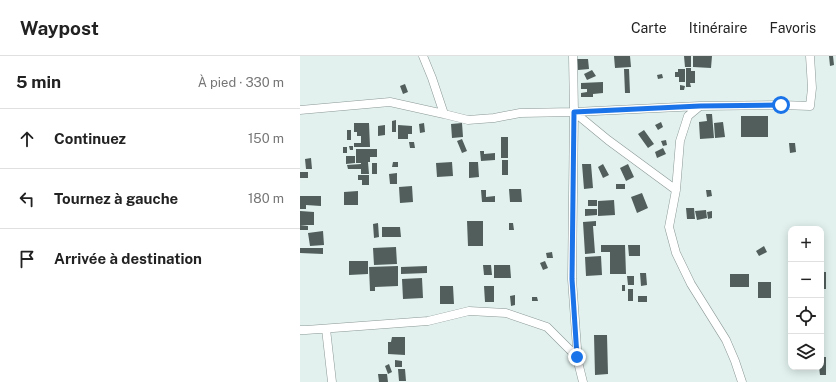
<!DOCTYPE html>
<html lang="fr">
<meta charset="utf-8">
<style>
:root{--surface:#fff;--page:#f6f6f6;--text:#222;--muted:#767676;--line:#e0e0e0}
body{margin:0;font-family:"Public Sans",sans-serif;background:var(--page);color:var(--text)}
.controls{position:absolute;right:12px;bottom:12px;display:grid;overflow:hidden;border-radius:8px;box-shadow:0 2px 10px #0003}
.controls button{width:36px;height:36px;display:grid;place-items:center;padding:0;border:0;border-bottom:1px solid var(--line);background:var(--surface);color:var(--text);font:20px sans-serif}
.stop{position:absolute;width:12px;height:12px;margin:-9px;border:3px solid #1a73e8;border-radius:50%;background:#fff}
.stop.end{background:#1a73e8;border-color:#fff;box-shadow:0 1px 4px #0008}
.list{margin:0;padding:0;list-style:none}
h2{display:flex;justify-content:space-between;align-items:center;height:52px;margin:0;padding:0 16px;font-size:17px}
h2 small{font-size:13px;font-weight:400;color:var(--muted)}
.list li{display:grid;grid-template-columns:26px 1fr auto;gap:12px;align-items:center;box-sizing:border-box;height:60px;padding:0 16px;border-top:1px solid var(--line)}
.list b{display:block;font-size:15px;white-space:nowrap}
.list em{font-size:13px;font-style:normal;color:var(--muted)}
.icon{flex:none;width:22px;height:22px;fill:none;stroke:currentColor;stroke-width:2;stroke-linecap:round;stroke-linejoin:round}
.map{position:relative;flex:none;width:536px;height:326px;overflow:hidden}
header{display:flex;align-items:center;gap:24px;box-sizing:border-box;height:56px;padding:0 20px;background:var(--surface);border-bottom:1px solid var(--line)}
header strong{font-size:19px}
nav{display:flex;gap:22px;margin-inline-start:auto;font-size:14px}
main{display:flex}
aside{flex:1;background:var(--surface)}
.map>svg:first-child{display:block}
</style>
<header>
<strong>Waypost</strong>
<nav><a>Carte</a><a>Itinéraire</a><a>Favoris</a></nav>
</header>
<main>
<aside>
<h2>5 min<small>À pied · 330 m</small></h2>
<ul class="list">
<li><svg class="icon" aria-label="ahead" viewBox="0 0 24 24"><path d="M12 20V5M6 11l6-6 6 6"/></svg><div><b>Continuez</b></div><em>150 m</em></li>
<li><svg class="icon" aria-label="left" viewBox="0 0 24 24"><path d="M17 20v-9H6M10 6l-5 5 5 5"/></svg><div><b>Tournez à gauche</b></div><em>180 m</em></li>
<li><svg class="icon" aria-label="arrive" viewBox="0 0 24 24"><path d="M6 21V4h12l-3 4 3 4H6"/></svg><div><b>Arrivée à destination</b></div></li>
</ul>
</aside>
<div class="map">
<svg width="536" height="326" viewBox="0 0 536 326">
<rect width="100%" height="100%" fill="#e2f1ee"/>
<!-- building -->
<path fill="#515e5b" d="M314,0H330L331,11L315,12Z
M384,0H391V11H385Z
M393,0H412L411,12L393,11Z
M529,0H533L534,9L530,10Z
M277,3H288L289,13L278,14Z
M386,12H391V15H395V27H390L391,31H386Z
M324,13H329L330,37H325Z
M378,13H385V26H379V21H375V16H378Z
M292,14L296,20L287,24L284,18Z
M362,18L363,22L358,23L357,19Z
M303,26V37L293,38V41H281V37L287,36V33H281V27Z
M105,28L108,36L103,38L100,30Z
M380,29L385,30L384,34H380Z
M406,58H412L414,82L400,83L399,66L407,65Z
M441,60H468V81H441Z
M96,64V76H92V65Z
M361,66L363,71L358,74L355,69Z
M423,66L425,81L415,82L414,67Z
M54,67H69L70,91H54V87H61V80H57V76H54Z
M124,67L125,76L120,77L119,68Z
M162,67L163,81L152,82L151,68Z
M85,69V79L78,80V70Z
M98,69L112,70V78H108V83H98Z
M47,74H51V84H47Z
M344,74L354,88L348,92L338,78Z
M201,81H208V102H201Z
M162,83L167,95L162,97L157,85Z
M366,84L367,89L363,90L361,85Z
M109,86H114L115,92H110Z
M489,87H495L496,96L490,97Z
M49,90H53V94H50Z
M43,91H47V97H43Z
M363,92L366,98L357,102L355,96Z
M56,93H77V101H70V106H68L69,118H61V113H48L47,109L61,108V107H56Z
M180,95H184V98L195,97V104L181,105Z
M46,100H55V107L46,108Z
M11,102L12,113H6L5,103Z
M202,104H208V119H202Z
M93,106H98V111H92Z
M152,106L153,120L137,121L136,107Z
M169,106H178L179,121L169,122Z
M72,107H77V118H72Z
M282,108H291L293,132L284,133Z
M303,108L309,119L303,122L298,111Z
M328,108L334,121L326,125L320,112Z
M0,116H8V122H0Z
M97,117V128H90L89,118Z
M58,119H69V129H62V124H58Z
M316,128H325V133H316Z
M112,130L113,146L100,147L99,131Z
M209,133H221L222,146H210Z
M181,134H186V141L195,140V146H182Z
M406,134H411L412,140L407,141Z
M58,135V149H44V136Z
M342,137L348,152L337,157L331,141Z
M0,140H21V150L6,149V153H0Z
M288,144H297V150H288Z
M314,144L315,159L298,160V145Z
M386,152H394L395,163H387Z
M285,153H297V159L285,160Z
M406,154L407,162L397,164L395,155Z
M0,155L14,156V169H0Z
M412,155V162L408,163L407,156Z
M167,165H183V190H168Z
M296,165V170H293L295,197L285,198L283,166Z
M78,167L79,181L74,182L73,168Z
M209,167H213L214,174H209Z
M0,169L8,170V174H0Z
M82,171H100L101,181H82Z
M23,175L24,189L10,190L8,177Z
M301,189H325L326,218H310V196H301Z
M328,189H340V200H329Z
M464,190L467,196L459,200L456,195Z
M96,191L97,208L74,209L73,192Z
M0,192H23V198L0,197Z
M252,196L253,202H247L246,197Z
M301,200L302,219L286,220L285,201Z
M49,205H68V218L49,219Z
M245,205L248,212L243,214L240,207Z
M183,209H191L192,219H184Z
M194,209H210L211,222H194Z
M98,210V230L75,231V235H70L69,211Z
M127,210V217L101,218V211Z
M521,216H526V233H521Z
M340,217H346L347,229L341,230Z
M430,218H449V231H430Z
M327,220H334V229H328Z
M122,222L123,242L103,243L102,223Z
M458,226H471V242H458Z
M322,229H325V235H322Z
M140,230H153L154,248H140Z
M184,230H194V246H185Z
M328,233H333V245H328Z
M215,239V249L211,250L210,240Z
M338,240H347V246H338Z
M232,241H237L238,245H232Z
M294,279H307L308,318L295,319Z
M92,281H105V299L88,298V286H91Z
M521,301H526V319H520L519,311H521Z
M95,304L102,305V311H95Z
M89,308L92,316L88,318L85,310Z
M98,313H105L106,325H99Z
M78,318H87L88,326H79Z"/>
<g fill="none" stroke-linecap="round" stroke-linejoin="round">
<defs>
<path id="street" d="M123,0L132,22L144,58L168,64L194,62L220,57L274,56L400,50
M273,0L274,56L272,223L278,306L283,326
M0,54L90,46L144,58
M274,56L308,84L376,134
M26,273L32,326
M0,274H6L128,265L169,255L206,257L247,271L277,301
M442,326L435,305L426,284L391,228L376,197L369,171L376,134L380,85L388,60L400,50L481,49L510,50L512,32L510,0"/>
</defs>
<!-- street casing -->
<use href="#street" stroke="#8a9895" stroke-width="9"/>
<!-- street -->
<use href="#street" stroke="#fff" stroke-width="8"/>
</g>
<g fill="none" stroke-linecap="round" stroke-linejoin="round">
<!-- route -->
<path stroke="#1a73e8" stroke-width="5" d="M277,301L272,223L274,56L400,50L481,49"/>
</g>
</svg>
<div class="controls">
<button>+</button>
<button>−</button>
<button><svg class="icon" aria-label="locate" viewBox="0 0 24 24"><circle cx="12" cy="12" r="6"/><path d="M12 2v4M12 18v4M2 12h4M18 12h4"/></svg></button>
<button><svg class="icon" aria-label="layers" viewBox="0 0 24 24"><path d="M12 4l9 5-9 5-9-5zM3 14l9 5 9-5"/></svg></button>
</div>
<div class="stop" style="left:481px;top:49px"></div>
<div class="stop end" style="left:277px;top:301px"></div>
</div>
</main>
